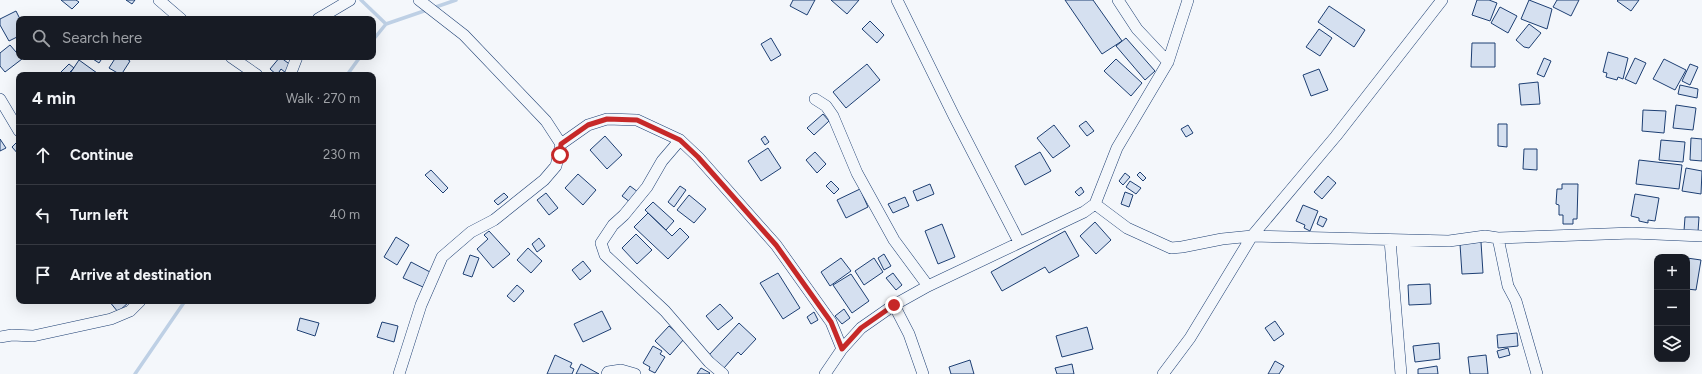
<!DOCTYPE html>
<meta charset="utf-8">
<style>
:root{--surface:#171b24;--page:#20242c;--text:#f1f3f6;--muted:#9ea1a6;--line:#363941}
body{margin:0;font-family:Figtree,sans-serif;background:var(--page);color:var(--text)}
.controls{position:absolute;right:12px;bottom:12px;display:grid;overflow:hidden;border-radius:8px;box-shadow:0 4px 16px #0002}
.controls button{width:36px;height:36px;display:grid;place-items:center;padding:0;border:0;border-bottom:1px solid var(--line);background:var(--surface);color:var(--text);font:20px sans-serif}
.stop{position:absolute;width:12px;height:12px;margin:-9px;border:3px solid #c62828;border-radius:50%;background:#fff}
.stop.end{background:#c62828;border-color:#fff;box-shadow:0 1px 4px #0008}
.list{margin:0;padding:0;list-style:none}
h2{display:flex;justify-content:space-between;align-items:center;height:52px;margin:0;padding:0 16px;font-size:17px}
h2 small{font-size:13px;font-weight:400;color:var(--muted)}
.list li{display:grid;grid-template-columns:26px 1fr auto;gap:12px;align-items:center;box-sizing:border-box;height:60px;padding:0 16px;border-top:1px solid var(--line)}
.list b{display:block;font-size:15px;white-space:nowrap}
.list em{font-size:13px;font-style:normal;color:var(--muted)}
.icon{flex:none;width:22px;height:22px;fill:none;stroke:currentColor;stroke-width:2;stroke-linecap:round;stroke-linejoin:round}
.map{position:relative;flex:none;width:1702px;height:374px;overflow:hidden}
.search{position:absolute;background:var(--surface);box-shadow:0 4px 16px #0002;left:16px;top:16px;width:360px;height:44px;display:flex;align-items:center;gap:10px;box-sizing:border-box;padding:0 14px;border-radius:8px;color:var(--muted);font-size:15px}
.panel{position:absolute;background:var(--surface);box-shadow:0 4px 16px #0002;left:16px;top:72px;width:360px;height:232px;border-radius:8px}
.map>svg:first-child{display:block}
</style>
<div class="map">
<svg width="1702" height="374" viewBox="0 0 1702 374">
<rect width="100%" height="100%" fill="#f4f7fb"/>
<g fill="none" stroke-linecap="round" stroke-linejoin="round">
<!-- stream -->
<path stroke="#bed0e5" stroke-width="3.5" d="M361,0L386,24
M373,40L386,24L456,0
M347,75L360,57
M135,374L185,301"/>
</g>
<!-- building -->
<path fill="#d5e0f0" stroke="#1d3f73" d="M61,0H76L79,2L72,9Z
M126,0H135L132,4Z
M793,0H815L807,15L790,6Z
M831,0H859L847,14Z
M1065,0H1093L1122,41L1102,54Z
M1477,0H1489L1497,3L1490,21L1472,15Z
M1529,0L1552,9L1547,29L1521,19Z
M1557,0H1579L1571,16L1553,7Z
M1618,0H1639L1631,11L1617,1Z
M1329,6L1365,30L1354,47L1318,22Z
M1500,7L1517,16L1508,33L1491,23Z
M16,11L20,19L19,36L9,41L0,25V19Z
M870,21L884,35L877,43L862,29Z
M1529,24L1541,33L1529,48L1524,47L1516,40Z
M1319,29L1332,38L1320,56L1306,47Z
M771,38L781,55L771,61L761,44Z
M1126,38L1155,71L1145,80L1116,46Z
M1472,43H1495V67H1471Z
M10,45L22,59L5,72L0,66V53Z
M1608,52L1628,58L1623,79L1618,77L1617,80L1606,77L1607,73L1603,72Z
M90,57H103L99,63Z
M116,57H124L130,61L121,75L109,68Z
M280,57L292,66L286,73L281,69L277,75L270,69Z
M1544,58L1551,61L1544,77L1537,74Z
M1635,58L1646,63L1636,84L1625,79Z
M1116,59L1142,83L1131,96L1104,71Z
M1664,59L1686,70L1675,90L1653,79Z
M79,60L97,73L95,75H69Z
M69,64L74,68L67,75H65L61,72Z
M867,64L880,80L846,108L833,92Z
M1690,64L1698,67L1690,85L1682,81Z
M1319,69L1328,90L1311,96L1303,75Z
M1538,82L1540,104L1521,105L1519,84Z
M1680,85L1698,89L1697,98L1678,94Z
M1676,105L1696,108L1693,130L1673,128Z
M1643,110L1666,111L1664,133L1642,131Z
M823,114L829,121L814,135L807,128Z
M1086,121L1094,131L1087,136L1079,126Z
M1498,124H1507V147L1498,146Z
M1054,125L1070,146L1053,158L1037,138Z
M1188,125L1193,133L1186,137L1181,129Z
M605,136L622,155L607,169L590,150Z
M765,136L769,142L765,145L761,139Z
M1691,138L1702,139V161L1690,160Z
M0,139L6,148L0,151Z
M19,140V155L12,147Z
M1661,140L1685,142L1683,162L1659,160Z
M768,148L781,168L761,181L748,161Z
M1524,149H1537V170L1523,169Z
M815,152L826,164L817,173L806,160Z
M1040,152L1051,171L1025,185L1015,166Z
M1639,160L1682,165L1679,189L1636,184Z
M1686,168L1702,171L1701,194L1682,191Z
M431,170L448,188L443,193L425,175Z
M1140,172L1146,178L1143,181L1137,175Z
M1125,173L1130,177L1123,185L1119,181Z
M578,174L596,190L583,205L565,188Z
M1328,176L1336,183L1322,199L1314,192Z
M831,181L839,189L834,194L826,186Z
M1130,181L1141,188L1136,194L1126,187Z
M930,184L934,194L917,201L913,191Z
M1562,184H1578L1577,219H1573V224H1563V215H1559V205L1556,204L1557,189H1562Z
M630,186L638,192L630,202L622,196Z
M680,186L686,190L674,207L668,202Z
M1081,187L1084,192L1079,196L1075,192Z
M860,189L868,207L846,218L837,200Z
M1125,192L1133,195L1129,207L1121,204Z
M504,193L508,197L498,205L494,201Z
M546,193L558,208L549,215L537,200Z
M1635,194L1659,198L1655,221L1648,220V223L1639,221V218L1631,216Z
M689,195L706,209L694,223L677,210Z
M905,197L909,206L893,213L888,204Z
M653,202L674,221L666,230L645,210Z
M1303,205L1318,211L1310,231L1304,228L1305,225L1296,221Z
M648,213L672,236L680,228L689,237L668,259L634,227Z
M1320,216L1327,219L1323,227L1317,224Z
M1685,217H1699L1698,232L1684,231Z
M1095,222L1111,240L1096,254L1080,236Z
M942,224L955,257L938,264L925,231Z
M489,231L510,254L493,268L477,249L488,239L484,235Z
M1065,231L1079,256L1049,273L1045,267L1002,291L991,272Z
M636,234L652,250L637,264L622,248Z
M396,237L409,245L397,265L384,257Z
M539,238L545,246L537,252L532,244Z
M1481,242L1483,273L1462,274L1460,244Z
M528,248L542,261L531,273L517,260Z
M884,254L891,266L884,270L878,258Z
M470,255L479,258L472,277L463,274Z
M841,258L851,271L830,286L821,272Z
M874,258L883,272L864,285L855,271Z
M1687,258L1701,260L1696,290L1687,289Z
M583,261L591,271L580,280L572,270Z
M411,262L430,272L423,287L403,278Z
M778,273L800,308L783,319L760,283Z
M893,273L902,285L896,290L886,278Z
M851,274L869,301L852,313L833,285Z
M1430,284L1431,304L1409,305L1408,285Z
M517,285L524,291L514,302L507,296Z
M109,301H130L118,312Z
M720,304L733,318L718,330L706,316Z
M844,309L850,318L842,324L835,316Z
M602,311L611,329L583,342L574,324Z
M814,312L818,320L811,324L807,317Z
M300,318L319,323L315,336L297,330Z
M1275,321L1284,334L1274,341L1265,328Z
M382,322L398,326L394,342L377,337Z
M739,323L756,339L741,355L738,352L724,368L709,355Z
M669,326L684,339L670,355L655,341Z
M1087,327L1093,349L1062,357L1056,336Z
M1517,333L1518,346L1498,348L1497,335Z
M1439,343L1440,359L1415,362L1413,346Z
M653,346L662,351L660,354L665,357L655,373L649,370L650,367L643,363Z
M1508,348L1510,355L1499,358L1497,351Z
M555,355L572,363L570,367L574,369L572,374H547Z
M1486,355L1488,374H1470L1468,357Z
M970,360L974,374H951L949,367Z
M1275,361L1284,366L1279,374H1268Z
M581,364L599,374H576Z
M1072,364L1074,374H1057L1055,368Z
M1437,366L1438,374H1418V369Z
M701,368L710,373L709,374H697Z"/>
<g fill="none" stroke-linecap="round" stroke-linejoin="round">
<defs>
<path id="minor" d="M159,0L181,19
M419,0L464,35L546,121L561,144L588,125L607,119L637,120L680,140L698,157L776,245L831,322L842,349
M897,0L954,116L1019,242
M1118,0L1137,29L1168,62
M318,19L350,0
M231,57L257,75
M290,75L297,57
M0,99L19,131
M815,99L826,106L833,116L857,173L894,240L928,286
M680,140L662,161L647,187L624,215L613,225L601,243L605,255L665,311L709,362L723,374
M1095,204L1127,228L1171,248L1182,247L1222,239L1252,236L1449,241L1485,236L1498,238L1508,286L1516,301L1537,374
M1498,238L1632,233L1702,236
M1390,240L1401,374
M894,305L909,334L923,374
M0,337L12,335L33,336L111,319L130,311L140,301
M399,374L421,305L442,257L471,232L494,220L544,180L556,166L561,144
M607,374L608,372L621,370L635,374
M825,374L842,349L861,328L894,305L928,286L1084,212L1095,204L1117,148L1168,62L1188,0
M1163,374L1190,338L1252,236L1336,136L1442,0"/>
</defs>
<!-- minor casing -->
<use href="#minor" stroke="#1d3f73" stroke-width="12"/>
<!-- minor -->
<use href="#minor" stroke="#f4f7fb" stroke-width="11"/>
</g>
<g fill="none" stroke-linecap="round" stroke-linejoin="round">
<!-- route -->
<path stroke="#c62828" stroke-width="5" d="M560,155L561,144L588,125L607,119L637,120L680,140L698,157L776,245L831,322L842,349L861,328L894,305"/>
</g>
</svg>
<div class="controls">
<button>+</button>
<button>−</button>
<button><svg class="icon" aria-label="layers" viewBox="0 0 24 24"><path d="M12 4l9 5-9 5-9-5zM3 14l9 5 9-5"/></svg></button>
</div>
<div class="stop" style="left:560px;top:155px"></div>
<div class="stop end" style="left:894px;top:305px"></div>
<div class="search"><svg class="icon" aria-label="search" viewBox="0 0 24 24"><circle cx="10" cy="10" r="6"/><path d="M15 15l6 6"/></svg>Search here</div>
<section class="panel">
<h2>4 min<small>Walk · 270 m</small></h2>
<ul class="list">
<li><svg class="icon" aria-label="ahead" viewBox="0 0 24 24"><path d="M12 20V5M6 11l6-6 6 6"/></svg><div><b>Continue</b></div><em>230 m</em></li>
<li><svg class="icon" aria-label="left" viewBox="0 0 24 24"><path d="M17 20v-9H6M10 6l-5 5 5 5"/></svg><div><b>Turn left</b></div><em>40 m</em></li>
<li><svg class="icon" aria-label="arrive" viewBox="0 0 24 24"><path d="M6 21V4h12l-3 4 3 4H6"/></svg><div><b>Arrive at destination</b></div></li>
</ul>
</section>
</div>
